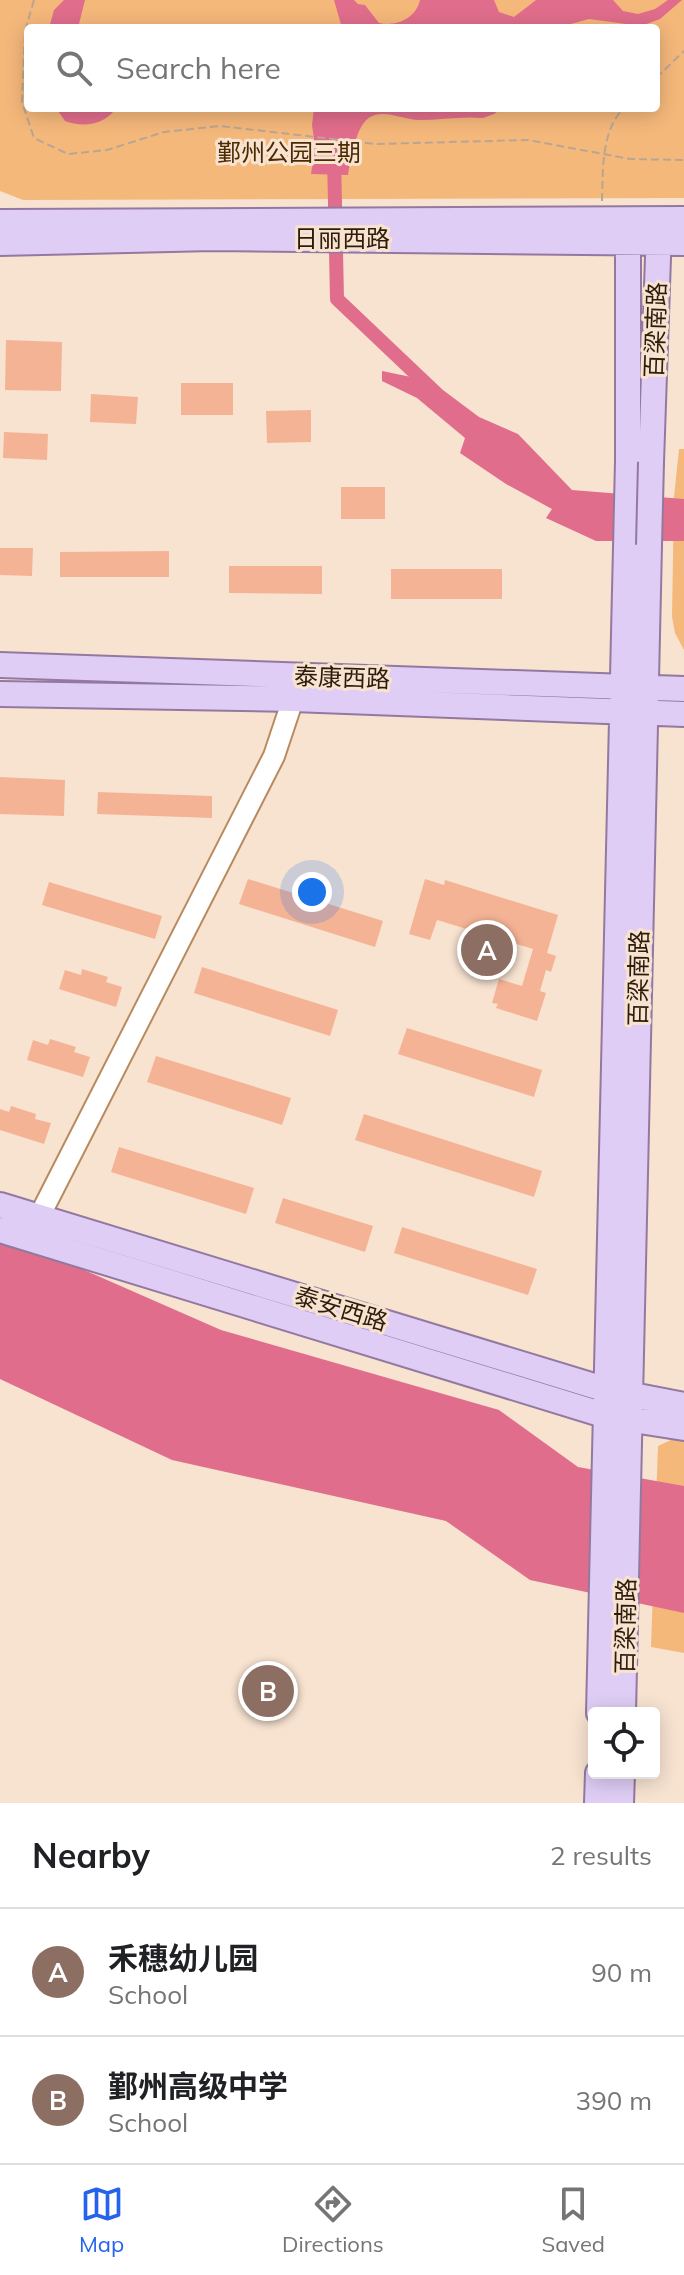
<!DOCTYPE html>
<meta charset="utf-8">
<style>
:root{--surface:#fff;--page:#f2f2f2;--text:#202124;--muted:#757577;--line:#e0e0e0;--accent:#2563eb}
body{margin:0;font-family:Mulish,"Noto Sans SC",sans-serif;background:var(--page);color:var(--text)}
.controls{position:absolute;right:24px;bottom:24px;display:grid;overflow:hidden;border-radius:8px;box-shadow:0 4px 20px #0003}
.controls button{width:72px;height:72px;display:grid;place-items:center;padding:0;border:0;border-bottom:2px solid var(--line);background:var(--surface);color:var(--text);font:40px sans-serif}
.you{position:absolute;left:312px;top:892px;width:28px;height:28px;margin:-20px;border:6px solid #fff;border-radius:50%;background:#1a73e8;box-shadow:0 0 0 12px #1a73e833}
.badge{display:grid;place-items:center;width:52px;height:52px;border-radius:50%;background:var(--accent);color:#fff;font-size:26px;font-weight:700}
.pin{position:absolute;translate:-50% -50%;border:4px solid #fff;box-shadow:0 2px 8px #0006}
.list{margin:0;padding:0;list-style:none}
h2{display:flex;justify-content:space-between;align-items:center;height:104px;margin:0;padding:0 32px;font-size:34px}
h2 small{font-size:26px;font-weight:400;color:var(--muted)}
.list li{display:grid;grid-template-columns:52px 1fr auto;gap:24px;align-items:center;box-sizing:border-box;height:128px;padding:0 32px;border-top:2px solid var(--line)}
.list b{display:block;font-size:30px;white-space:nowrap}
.list p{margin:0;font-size:26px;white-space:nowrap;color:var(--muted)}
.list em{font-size:26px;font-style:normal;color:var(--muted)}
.icon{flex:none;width:44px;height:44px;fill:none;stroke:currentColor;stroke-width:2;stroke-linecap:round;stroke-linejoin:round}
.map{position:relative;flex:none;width:684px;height:1803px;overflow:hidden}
.search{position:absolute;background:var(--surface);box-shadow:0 4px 20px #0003;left:24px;right:24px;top:24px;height:88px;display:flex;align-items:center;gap:20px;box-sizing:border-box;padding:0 28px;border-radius:8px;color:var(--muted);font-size:30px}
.sheet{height:360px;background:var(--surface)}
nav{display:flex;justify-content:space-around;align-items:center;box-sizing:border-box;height:112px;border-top:2px solid var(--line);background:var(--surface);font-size:22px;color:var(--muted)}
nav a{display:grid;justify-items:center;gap:4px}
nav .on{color:var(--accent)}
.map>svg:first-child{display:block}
</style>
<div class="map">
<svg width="684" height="1803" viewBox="0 0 684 1803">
<rect width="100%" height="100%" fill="#f8e3d1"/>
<!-- green -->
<path fill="#f5b87b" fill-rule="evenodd" d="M0,0H684V198L23,200L0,191ZM28,28H656V108H28Z
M679,449H684V650L675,633L672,617L674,497Z
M684,1438V1653L651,1647L658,1446L673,1439Z"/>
<!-- water -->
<path fill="#e16d8c" d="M64,0H85L78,28H49L54,10Z
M334,0H354L358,4L365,5L379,23C397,27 416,18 420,0H494L499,12L514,17L536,0H613L623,11L638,14L655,9L668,0H682L660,19L641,26L589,19L556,28H488L474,25L457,28H342Z
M56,108H116C105,125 83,128 65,121Z
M314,108H502L494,114L483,118C461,116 441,120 419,120C405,120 389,111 375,115C356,119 351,159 348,175L311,174L315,146L312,125Z
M382,371L416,378L439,387L479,417L518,434L572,490L684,499V541H596L546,518L552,509L506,484L460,453L465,438L417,398L382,381Z
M0,1242L50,1255L221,1330L499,1410L578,1467L684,1486V1613L530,1580L446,1521L172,1460L0,1379Z"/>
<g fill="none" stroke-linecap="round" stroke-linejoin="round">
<!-- canal -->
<path stroke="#e16d8c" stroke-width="14" d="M334,156L337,299L436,393"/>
</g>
<!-- building -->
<path fill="#f5b395" d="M6,340L62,342L61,391L5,390Z
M181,383H233V415H181Z
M91,394L138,397L136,424L90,422Z
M311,410V442L267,443L266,411Z
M4,432L48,434L47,460L3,458Z
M341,487H385V519H341Z
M0,548H33L32,576L0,575Z
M169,551V577H60V552Z
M229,566H322V594L229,593Z
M391,569H502V599H391Z
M0,777L65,780L64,816L0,814Z
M98,792L212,796V818L97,814Z
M248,879L383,921L375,947L239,904Z
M425,879L444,885L445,880L558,915L547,953L556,956L551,972L546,970L540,991L546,993L537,1021L496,1008L498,1004L492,1003L499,979L522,986L533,949L437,920L430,940L409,934Z
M49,882L162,916L155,939L42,905Z
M202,967L338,1010L330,1036L194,993Z
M82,969L108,977L106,982L122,987L116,1007L59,989L65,970L81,975Z
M407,1028L542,1070L534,1097L398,1054Z
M50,1039L76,1047L74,1052L90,1057L83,1077L27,1060L33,1040L48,1045Z
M156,1056L291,1098L282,1125L147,1082Z
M11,1106L36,1114L35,1119L51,1123L44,1144L0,1130V1109L9,1112Z
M364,1114L542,1171L534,1197L355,1140Z
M119,1147L254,1188L246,1214L111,1172Z
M283,1198L373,1226L365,1252L275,1223Z
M402,1227L537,1269L528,1295L394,1253Z"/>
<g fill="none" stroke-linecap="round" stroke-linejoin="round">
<defs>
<path id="minor" d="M39,1217L274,756L293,699"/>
<path id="major" d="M0,222L684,219
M0,243L213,238L684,243
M651,462L659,228
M0,665L684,689
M0,694L293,699L684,714
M0,1205L607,1390L684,1405
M0,1230L607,1416L684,1428
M599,1713L628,461V220
M623,1713L649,545
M597,1803L598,1773
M621,1803L622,1773"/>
</defs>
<!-- minor casing -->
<use href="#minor" stroke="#b88a5e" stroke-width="24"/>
<!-- major casing -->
<use href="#major" stroke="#93799f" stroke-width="28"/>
<!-- path -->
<path stroke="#b9a593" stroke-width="2" stroke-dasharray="8 4" stroke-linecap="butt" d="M34,0L25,31L22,102L34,138L68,154L107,150L164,132L220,126L376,144L528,140L630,159L684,160
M602,201C603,171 601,130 624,108"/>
<!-- minor -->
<use href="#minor" stroke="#fff" stroke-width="20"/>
<!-- major -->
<use href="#major" stroke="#dfcdf5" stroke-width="24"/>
<defs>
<path id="major-bridge" d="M649,545L651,462"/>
</defs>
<!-- major-bridge casing -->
<use href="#major-bridge" stroke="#93799f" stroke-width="28" stroke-linecap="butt"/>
<!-- path-bridge -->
<path stroke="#b9a593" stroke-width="2" stroke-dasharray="8 4" stroke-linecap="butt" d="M656,78L684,51"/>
<!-- major-bridge -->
<use href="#major-bridge" stroke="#dfcdf5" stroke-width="24"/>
</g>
<g text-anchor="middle" stroke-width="6" stroke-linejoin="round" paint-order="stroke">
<!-- park labels -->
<g font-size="24" fill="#4c2b03" stroke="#f8e3d1">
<text x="289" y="161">鄞州公园三期</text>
</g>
<!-- street labels -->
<g font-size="24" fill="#2e1c0a" stroke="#f8e3d1">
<text x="342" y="247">日丽西路</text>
<text transform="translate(656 330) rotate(-88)" y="8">百梁南路</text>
<text transform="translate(342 678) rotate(2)" y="8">泰康西路</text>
<text transform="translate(639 978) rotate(-89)" y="8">百梁南路</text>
<text transform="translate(341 1309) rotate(17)" y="8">泰安西路</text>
<text transform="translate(626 1626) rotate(-89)" y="8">百梁南路</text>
</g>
</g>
</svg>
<div class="controls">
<button><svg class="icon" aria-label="locate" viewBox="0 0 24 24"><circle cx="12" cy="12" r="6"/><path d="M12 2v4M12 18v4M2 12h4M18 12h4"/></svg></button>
</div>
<div class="you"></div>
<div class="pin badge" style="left:487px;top:950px;background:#8d6e63">A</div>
<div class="pin badge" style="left:268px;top:1691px;background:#8d6e63">B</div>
<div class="search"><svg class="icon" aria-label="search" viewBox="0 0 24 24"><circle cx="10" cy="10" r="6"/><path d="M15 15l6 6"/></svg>Search here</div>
</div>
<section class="sheet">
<h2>Nearby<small>2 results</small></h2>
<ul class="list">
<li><span class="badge" style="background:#8d6e63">A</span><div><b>禾穗幼儿园</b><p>School</p></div><em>90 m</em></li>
<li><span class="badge" style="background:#8d6e63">B</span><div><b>鄞州高级中学</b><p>School</p></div><em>390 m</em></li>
</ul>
</section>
<nav>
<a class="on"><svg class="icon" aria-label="map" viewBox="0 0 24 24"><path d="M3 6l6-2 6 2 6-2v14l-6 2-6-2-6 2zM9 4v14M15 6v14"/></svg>Map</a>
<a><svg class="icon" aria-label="directions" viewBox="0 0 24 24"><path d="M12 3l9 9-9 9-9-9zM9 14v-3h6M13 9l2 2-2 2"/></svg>Directions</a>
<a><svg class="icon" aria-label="saved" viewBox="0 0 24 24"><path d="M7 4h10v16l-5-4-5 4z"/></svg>Saved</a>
</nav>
